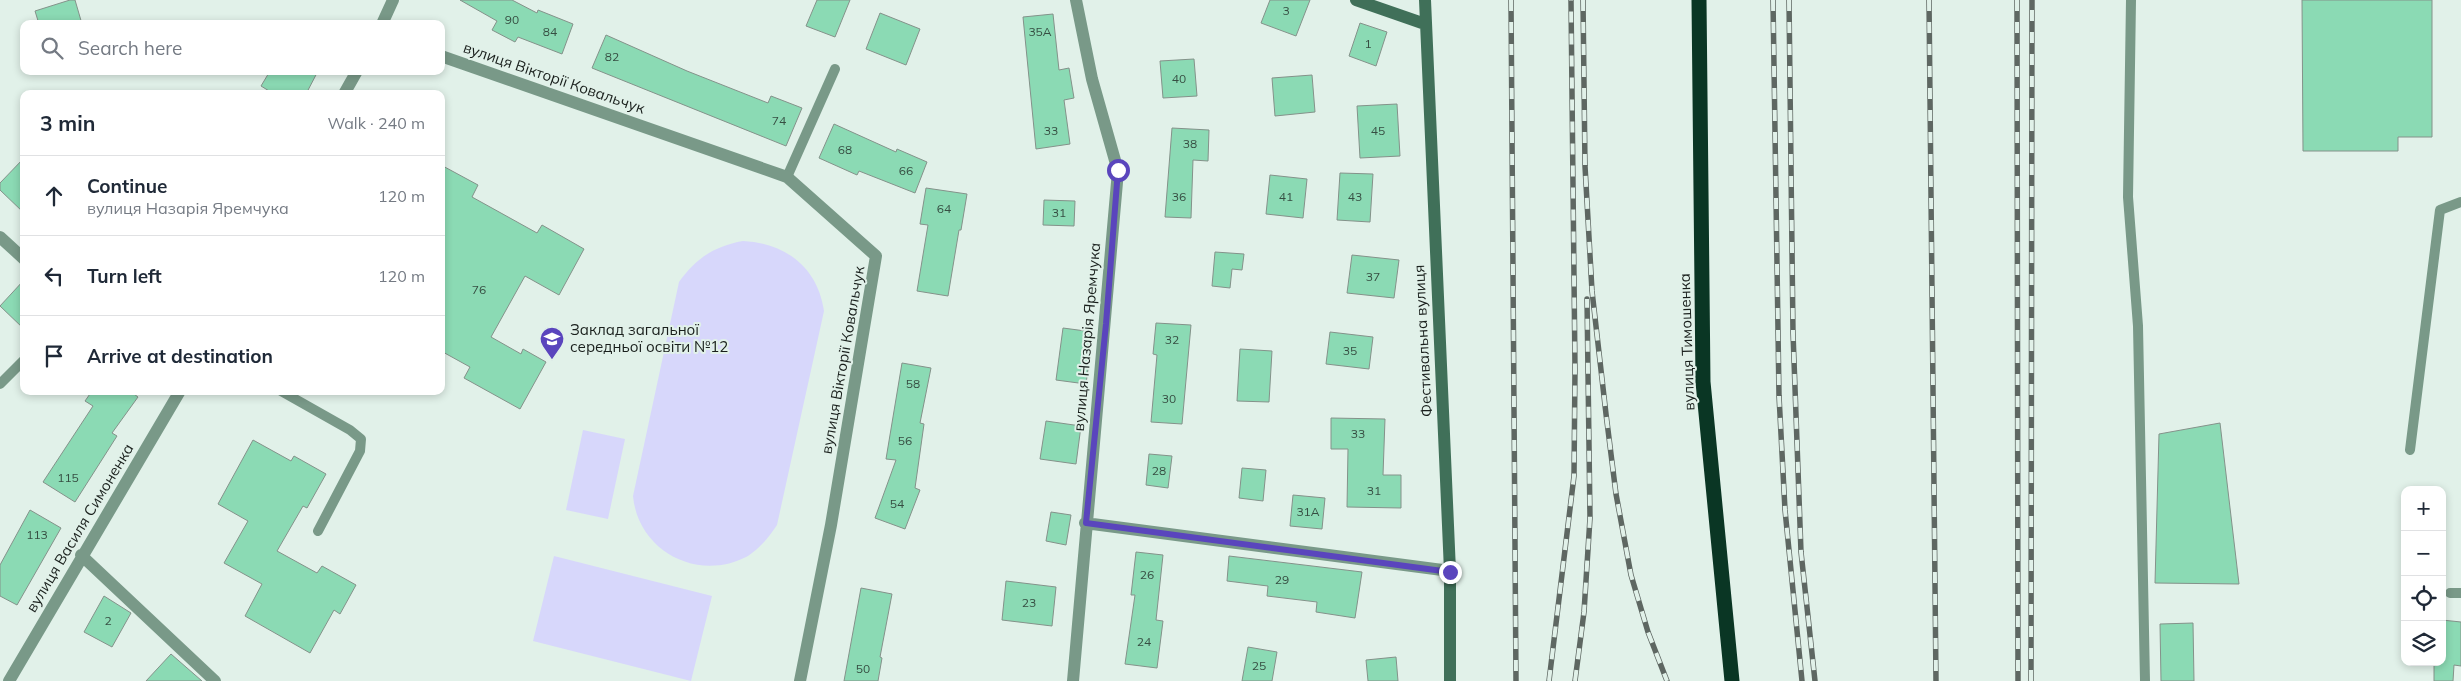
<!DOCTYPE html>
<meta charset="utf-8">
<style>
:root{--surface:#fff;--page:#f6f6f7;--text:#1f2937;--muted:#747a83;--line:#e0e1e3}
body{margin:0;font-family:Mulish,sans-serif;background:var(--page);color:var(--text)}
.controls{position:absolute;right:15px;bottom:15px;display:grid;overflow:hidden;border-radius:10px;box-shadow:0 2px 8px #0003}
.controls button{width:45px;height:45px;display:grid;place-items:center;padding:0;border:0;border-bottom:1px solid var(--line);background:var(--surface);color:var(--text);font:25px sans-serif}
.stop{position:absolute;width:15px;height:15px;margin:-11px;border:4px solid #5a45bd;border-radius:50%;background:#fff}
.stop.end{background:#5a45bd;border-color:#fff;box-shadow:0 1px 5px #0008}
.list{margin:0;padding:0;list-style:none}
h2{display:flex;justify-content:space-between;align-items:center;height:65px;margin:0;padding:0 20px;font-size:21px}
h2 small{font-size:16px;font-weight:400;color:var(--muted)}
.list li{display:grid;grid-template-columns:32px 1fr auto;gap:15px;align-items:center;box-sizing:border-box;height:80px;padding:0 20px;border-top:1px solid var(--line)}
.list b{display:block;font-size:19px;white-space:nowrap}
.list p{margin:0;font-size:16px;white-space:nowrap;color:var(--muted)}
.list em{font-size:16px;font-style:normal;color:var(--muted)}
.icon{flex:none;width:28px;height:28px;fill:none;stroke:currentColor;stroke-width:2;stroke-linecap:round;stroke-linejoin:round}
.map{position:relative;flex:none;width:2461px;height:681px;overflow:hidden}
.search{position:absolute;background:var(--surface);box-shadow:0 2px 8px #0003;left:20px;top:20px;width:425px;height:55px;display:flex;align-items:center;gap:12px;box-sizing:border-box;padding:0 18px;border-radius:10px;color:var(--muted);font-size:19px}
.panel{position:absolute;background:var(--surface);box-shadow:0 2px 8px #0003;left:20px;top:90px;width:425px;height:305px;border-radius:10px}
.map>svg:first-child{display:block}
</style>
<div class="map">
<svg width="2461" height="681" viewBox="0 0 2461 681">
<rect width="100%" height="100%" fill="#e1f1e9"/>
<!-- green -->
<path fill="#d7d7fb" d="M743,241C786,243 818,268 824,311L777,525C769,537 760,548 748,556C698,583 638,551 633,496L679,282C696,258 715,246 743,241Z
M583,430L625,439L608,519L566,510Z
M554,556L712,596L691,681L533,641Z"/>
<!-- building -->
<path fill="#8bdab4" stroke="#84928a" d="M70,0H75L82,24H39L35,11Z
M460,0H512L537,13L538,10L573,24L562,54L518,37L515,42L492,30L497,21Z
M817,0H850L835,37L806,26Z
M1270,0H1310L1296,36L1261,23Z
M2302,0H2432V137H2398V151H2303Z
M880,13L920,29L906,65L866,49Z
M1053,14L1059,70L1069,68L1074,98L1064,100L1070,144L1036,149L1023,17Z
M1360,23L1387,32L1376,66L1349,56Z
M606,35L687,71L768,103L771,96L802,108L786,146L592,68Z
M1194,59L1197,96L1163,98L1160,61Z
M270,71H318L306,94H274L261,86Z
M1312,75L1315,112L1275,116L1272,78Z
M1397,104L1400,156L1360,158L1357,106Z
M834,124L896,152L897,149L927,162L915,193L859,171L857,175L819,158Z
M1172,128L1209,130L1208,161L1193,160L1191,218L1165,217Z
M24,158V213L0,190V183Z
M441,165L478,185L472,197L537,233L542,225L584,249L559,295L525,276L491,337L521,354L523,349L546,362L520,409L464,378L470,367L441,351Z
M1340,173L1373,174L1370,222L1337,220Z
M1270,175L1307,179L1303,218L1266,214Z
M926,188L967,194L961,230H959L948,296L917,291L928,225L920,224Z
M1044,200L1075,201L1074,226L1043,225Z
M1215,252L1244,254L1242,270L1232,269L1230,288L1212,286Z
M1352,255L1399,260L1394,298L1347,293Z
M24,280V329L0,306Z
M1156,323L1191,325L1182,424L1151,422L1157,355L1153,354Z
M1063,328L1093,332L1086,384L1056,380Z
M1330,332L1373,337L1369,369L1326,364Z
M1240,349L1272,351L1269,402L1237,401Z
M902,363L931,368L920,423L924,424L915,488L920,490L905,529L875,518L896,460L886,459Z
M92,391H130L138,397L112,433L117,436L75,502L43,482L93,406L85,401Z
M1331,418L1385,419L1383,475H1401V508L1347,507L1348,449H1331Z
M1046,421L1081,426L1076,464L1040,459Z
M2220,423L2239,584L2155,583L2159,434Z
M253,440L291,461L294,456L326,474L307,508L303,506L277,551L317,573L322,566L356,585L340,614L334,610L310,653L245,616L262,584L224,563L248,521L218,504Z
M1149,454L1172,456L1168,488L1146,485Z
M1242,468L1266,470L1263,501L1239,498Z
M1293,495L1325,498L1322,529L1290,526Z
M30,510L61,528L17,605L0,596V565Z
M1051,512L1071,515L1066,545L1046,541Z
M1136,552L1163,555L1156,620L1163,621L1157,668L1125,664L1135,595H1131Z
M1229,556L1362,572L1355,618L1316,612L1317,602L1267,596L1268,586L1227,581Z
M1006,581L1056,587L1052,626L1002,620Z
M861,588L892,594L880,657L882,658L878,681H844Z
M104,596L131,613L112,647L84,632Z
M2442,620L2461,622V666L2454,665L2453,681H2434V662H2442Z
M2193,623L2194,681H2161L2160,624Z
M1248,647L1277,652L1272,681H1242Z
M171,654L202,681H146Z
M1396,657L1398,681H1368L1366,660Z"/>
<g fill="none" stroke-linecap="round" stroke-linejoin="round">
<!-- lane -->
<path stroke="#799988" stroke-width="10" d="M2131,0L2128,197L2138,326L2145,681
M787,177L835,69
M0,384L24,360
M281,391L350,430L361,439L360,451L318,531
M2410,450L2440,210L2461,202
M2450,593H2461"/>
<!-- street -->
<path stroke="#799988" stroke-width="12" d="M382,24L393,0
M441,56L787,177L876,256L831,525L800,681
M344,94L357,71
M0,237L24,259
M1085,523L1450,571
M81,555L215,681
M9,681L180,391
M1073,681L1118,171L1092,79L1076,0"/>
<!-- secondary -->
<path stroke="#407059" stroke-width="12" d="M1356,0L1425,24
M1425,0L1450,571V681"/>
<!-- highway -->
<path stroke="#0a3624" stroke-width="15" d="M1699,0L1703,382L1732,681"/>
<defs>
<path id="rail" d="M1511,0L1516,681
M1583,0L1585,166L1592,291L1606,414L1616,494L1631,575L1648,632L1667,681
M1773,0L1779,396L1785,510L1802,681
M1789,0L1793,333L1801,552L1815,681
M1929,0L1936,681
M2017,0L2018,681
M1549,681L1574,476L1575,369L1571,0
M1575,681L1584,612L1590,518L1587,299
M2031,681L2032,0"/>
</defs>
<!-- rail casing -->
<use href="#rail" stroke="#5e6762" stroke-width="5.5"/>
<!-- rail -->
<use href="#rail" stroke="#e1f1e9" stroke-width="4" stroke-dasharray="11" stroke-linecap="butt"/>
</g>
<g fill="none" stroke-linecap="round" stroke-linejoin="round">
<!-- route -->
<path stroke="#5a45bd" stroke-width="6" d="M1118,170L1106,324L1086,523L1450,572"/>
</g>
<!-- icons -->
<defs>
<symbol id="school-pin" viewBox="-11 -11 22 30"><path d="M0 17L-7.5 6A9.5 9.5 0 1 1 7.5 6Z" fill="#5a45bd" stroke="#e1f1e9"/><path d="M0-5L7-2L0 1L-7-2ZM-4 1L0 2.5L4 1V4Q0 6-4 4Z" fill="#fff"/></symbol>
</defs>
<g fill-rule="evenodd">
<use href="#school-pin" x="538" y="325" width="28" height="38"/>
</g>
<g text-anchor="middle" stroke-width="4" stroke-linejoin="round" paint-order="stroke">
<!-- number labels -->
<g font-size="12" fill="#364e42">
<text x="1286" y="15">3</text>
<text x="512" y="24">90</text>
<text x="550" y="36">84</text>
<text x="1040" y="36">35А</text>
<text x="1368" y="48">1</text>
<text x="612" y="61">82</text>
<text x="1179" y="83">40</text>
<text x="779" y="125">74</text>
<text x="1051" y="135">33</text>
<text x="1378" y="135">45</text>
<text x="1190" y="148">38</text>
<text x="845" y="154">68</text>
<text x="906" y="175">66</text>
<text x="1179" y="201">36</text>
<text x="1286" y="201">41</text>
<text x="1355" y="201">43</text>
<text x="944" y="213">64</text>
<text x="1059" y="217">31</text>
<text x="1373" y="281">37</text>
<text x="479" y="294">76</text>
<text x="1172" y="344">32</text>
<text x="1350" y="355">35</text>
<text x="913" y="388">58</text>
<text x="1169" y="403">30</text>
<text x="1358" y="438">33</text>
<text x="905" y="445">56</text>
<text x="1159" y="475">28</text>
<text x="68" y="482">115</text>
<text x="1374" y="495">31</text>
<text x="897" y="508">54</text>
<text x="1308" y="516">31А</text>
<text x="37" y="539">113</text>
<text x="1147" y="579">26</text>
<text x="1282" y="584">29</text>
<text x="1029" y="607">23</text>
<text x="108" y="625">2</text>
<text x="1144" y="646">24</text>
<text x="1259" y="670">25</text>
<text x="863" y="673">50</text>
</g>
<!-- street labels -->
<g font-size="15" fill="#191f1c" stroke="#e1f1e9">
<text transform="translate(554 78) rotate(19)" y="5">вулиця Вікторії Ковальчук</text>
<text transform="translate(1087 337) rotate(-85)" y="5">вулиця Назарія Яремчука</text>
<text transform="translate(1423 341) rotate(-93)" y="5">Фестивальна вулиця</text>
<text transform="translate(1687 342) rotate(-92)" y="5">вулиця Тимошенка</text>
<text transform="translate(843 360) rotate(-80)" y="5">вулиця Вікторії Ковальчук</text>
<text transform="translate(80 528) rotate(-59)" y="5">вулиця Василя Симоненка</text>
</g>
<!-- poi labels -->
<g font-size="15" fill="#191f1c" stroke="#e1f1e9" text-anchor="start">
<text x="570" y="335">Заклад загальної<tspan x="570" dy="17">середньої освіти №12</tspan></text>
</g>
</g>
</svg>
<div class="controls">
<button>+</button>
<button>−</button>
<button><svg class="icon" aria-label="locate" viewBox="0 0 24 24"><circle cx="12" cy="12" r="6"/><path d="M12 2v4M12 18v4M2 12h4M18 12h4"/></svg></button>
<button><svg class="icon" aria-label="layers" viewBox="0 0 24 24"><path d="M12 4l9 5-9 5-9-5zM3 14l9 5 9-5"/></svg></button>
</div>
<div class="stop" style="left:1118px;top:170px"></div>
<div class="stop end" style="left:1450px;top:572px"></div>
<div class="search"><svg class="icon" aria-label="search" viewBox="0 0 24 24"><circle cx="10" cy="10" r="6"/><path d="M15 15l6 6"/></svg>Search here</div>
<section class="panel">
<h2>3 min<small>Walk · 240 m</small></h2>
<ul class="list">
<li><svg class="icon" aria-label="ahead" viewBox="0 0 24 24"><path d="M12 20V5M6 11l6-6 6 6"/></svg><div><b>Continue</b><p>вулиця Назарія Яремчука</p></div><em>120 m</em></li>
<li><svg class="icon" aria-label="left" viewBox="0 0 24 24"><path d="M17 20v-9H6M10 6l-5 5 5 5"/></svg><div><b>Turn left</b></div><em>120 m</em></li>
<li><svg class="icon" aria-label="arrive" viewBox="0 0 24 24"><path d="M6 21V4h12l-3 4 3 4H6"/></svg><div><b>Arrive at destination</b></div></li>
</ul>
</section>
</div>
